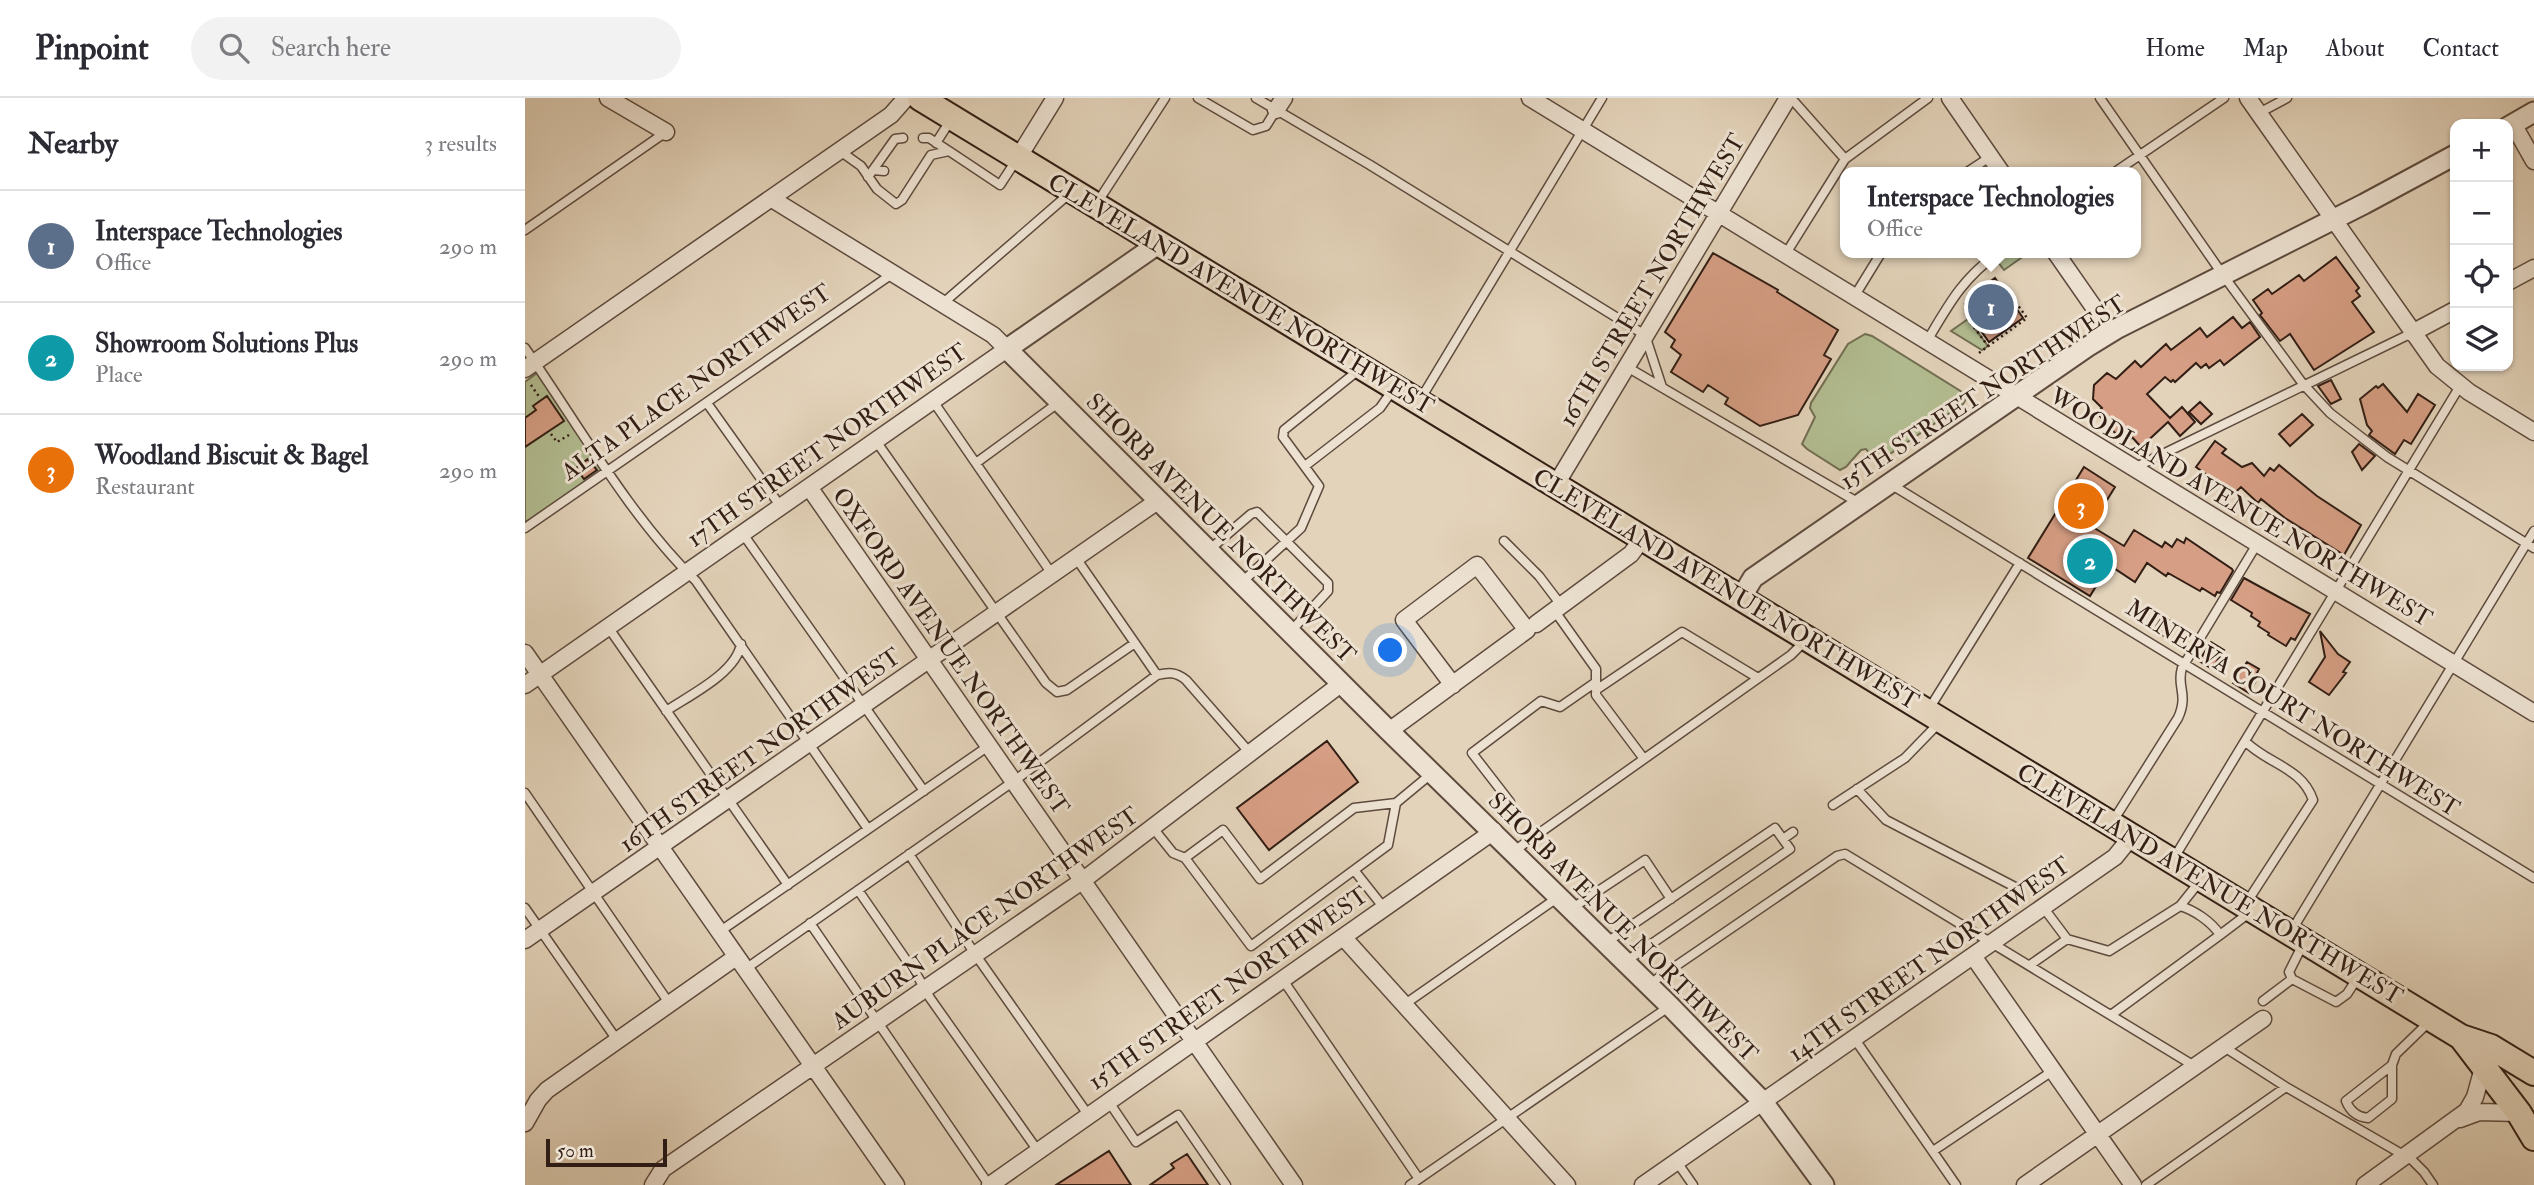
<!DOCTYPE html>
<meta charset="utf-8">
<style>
:root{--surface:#fff;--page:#f2f2f3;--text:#2b2b33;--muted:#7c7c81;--line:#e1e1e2;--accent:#8f2418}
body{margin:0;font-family:"IM FELL Double Pica",serif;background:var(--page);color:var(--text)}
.controls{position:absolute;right:21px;top:21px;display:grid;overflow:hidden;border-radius:14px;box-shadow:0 2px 5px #0004}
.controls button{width:63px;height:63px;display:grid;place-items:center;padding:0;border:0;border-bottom:2px solid var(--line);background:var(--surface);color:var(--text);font:35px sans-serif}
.scale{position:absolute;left:21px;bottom:18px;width:121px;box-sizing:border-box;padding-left:7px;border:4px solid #321e14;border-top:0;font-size:19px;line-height:24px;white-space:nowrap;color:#321e14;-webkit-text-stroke:5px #ede2d2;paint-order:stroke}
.you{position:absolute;left:866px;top:553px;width:24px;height:24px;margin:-18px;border:5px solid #fff;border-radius:50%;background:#1a73e8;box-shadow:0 0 0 10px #1a73e833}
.badge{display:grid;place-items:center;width:46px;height:46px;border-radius:50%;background:var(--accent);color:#fff;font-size:23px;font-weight:700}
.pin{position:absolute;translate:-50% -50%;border:4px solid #fff;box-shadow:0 2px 7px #0006}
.popup{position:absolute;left:1315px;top:69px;width:301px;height:91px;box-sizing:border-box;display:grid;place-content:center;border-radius:14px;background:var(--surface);filter:drop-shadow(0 2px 5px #0005);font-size:23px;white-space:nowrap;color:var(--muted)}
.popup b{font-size:26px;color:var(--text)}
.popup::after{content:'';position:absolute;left:50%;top:100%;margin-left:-14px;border:14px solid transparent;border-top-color:var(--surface)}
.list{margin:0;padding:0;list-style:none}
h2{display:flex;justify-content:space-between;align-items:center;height:91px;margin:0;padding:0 28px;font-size:30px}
h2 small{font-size:23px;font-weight:400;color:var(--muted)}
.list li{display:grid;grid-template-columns:46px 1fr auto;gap:21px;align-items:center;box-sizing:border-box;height:112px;padding:0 28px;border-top:2px solid var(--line)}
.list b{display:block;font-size:26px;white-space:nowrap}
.list p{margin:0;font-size:23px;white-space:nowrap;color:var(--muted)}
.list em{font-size:23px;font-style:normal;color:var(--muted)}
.icon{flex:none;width:38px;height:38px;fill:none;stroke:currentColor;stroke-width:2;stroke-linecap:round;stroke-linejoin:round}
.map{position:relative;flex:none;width:2009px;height:1087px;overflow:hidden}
header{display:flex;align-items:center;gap:42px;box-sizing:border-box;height:98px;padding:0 35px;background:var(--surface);border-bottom:2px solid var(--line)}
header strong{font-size:33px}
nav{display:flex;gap:38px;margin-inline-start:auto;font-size:24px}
.search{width:490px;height:63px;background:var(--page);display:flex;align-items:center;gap:18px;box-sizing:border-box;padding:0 24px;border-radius:38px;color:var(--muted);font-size:26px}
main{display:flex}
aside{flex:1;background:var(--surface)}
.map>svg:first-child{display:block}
</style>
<header>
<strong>Pinpoint</strong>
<div class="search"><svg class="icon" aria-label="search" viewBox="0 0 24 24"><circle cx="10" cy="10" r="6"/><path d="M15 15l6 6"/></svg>Search here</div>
<nav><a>Home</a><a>Map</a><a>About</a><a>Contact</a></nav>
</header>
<main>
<aside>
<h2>Nearby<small>3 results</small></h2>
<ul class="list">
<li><span class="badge" style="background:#5c6f8a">1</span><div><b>Interspace Technologies</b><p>Office</p></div><em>290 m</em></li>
<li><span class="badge" style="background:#0f9aa8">2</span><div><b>Showroom Solutions Plus</b><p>Place</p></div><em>290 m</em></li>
<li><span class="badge" style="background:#e8710a">3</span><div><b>Woodland Biscuit &amp; Bagel</b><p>Restaurant</p></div><em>290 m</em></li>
</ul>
</aside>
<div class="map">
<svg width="2009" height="1087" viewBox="0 0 2009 1087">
<rect width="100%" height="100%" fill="#e3d3ba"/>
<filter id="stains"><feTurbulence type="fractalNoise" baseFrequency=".00286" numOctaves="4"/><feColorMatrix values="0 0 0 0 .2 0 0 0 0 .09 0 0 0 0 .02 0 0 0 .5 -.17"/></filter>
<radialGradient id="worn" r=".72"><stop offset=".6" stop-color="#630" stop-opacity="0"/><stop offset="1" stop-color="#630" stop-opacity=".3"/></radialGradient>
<!-- green -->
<path fill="#b2bd91" stroke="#726e52" stroke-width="2" d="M1484,155H1503L1479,172L1472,163Z
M1446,219L1448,221L1445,224L1463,248L1457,252L1426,233Z
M1340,236L1347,238L1437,294L1441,301L1438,306L1359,360L1354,362L1347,359L1341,351L1336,352L1321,369L1315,372L1282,351L1277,346L1290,319L1285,310L1286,305L1323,246Z
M12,275L78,373L0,425V284Z"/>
<!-- building -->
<path fill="#d69e84" stroke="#321e14" stroke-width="2" d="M1188,155L1253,192L1252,194L1313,232L1299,257L1306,261L1273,317L1235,328L1200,306L1203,300L1183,287L1178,294L1146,274L1156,257L1146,249L1150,242L1140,234Z
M1811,159L1834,190L1831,193L1835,198L1827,204L1849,234L1789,272L1765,236L1755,243L1735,217L1737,215L1728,202L1743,191L1747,196L1774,177L1779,183Z
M1470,180L1498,220L1464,244L1442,213L1444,211L1440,206L1456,196L1454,192Z
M1708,219L1717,230L1725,224L1735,239L1699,267L1695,262L1684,270L1681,266L1676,270L1671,265L1650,284L1648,282L1646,284L1640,279L1622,296L1645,320L1657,309L1670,324L1655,338L1643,324L1616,349L1607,339L1603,343L1594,333L1591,336L1572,315L1577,310L1568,301L1569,287L1582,275L1591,281L1610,263L1616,269L1641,246L1646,252L1675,230L1682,239Z
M1806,282L1816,301L1806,306L1793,288Z
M1858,286L1882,314L1893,296L1910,307L1886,346L1879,342L1870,356L1844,337L1847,333L1842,327L1835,301L1851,288L1853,290Z
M22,298L39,323L0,349V320L11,312L8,308Z
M1675,304L1687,316L1676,326L1664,314Z
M1777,316L1788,327L1765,348L1754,336Z
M1690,343L1701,351L1697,355L1717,369L1727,365L1739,378L1745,370L1749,373L1754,367L1792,398L1836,427L1819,457L1760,420L1736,401L1733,405L1716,389L1705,399L1694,386L1671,369Z
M1834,346L1850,358L1837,372L1827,354Z
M63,361L72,372L59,381L51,370Z
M1559,369L1590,389L1566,428L1599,448L1609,432L1637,449L1640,444L1647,449L1652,441L1659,445L1661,440L1707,471L1708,473L1695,495L1692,494L1690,498L1677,490L1675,493L1643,475L1641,478L1622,465L1610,484L1584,467L1565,498L1503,460Z
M1719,480L1785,516L1770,542L1766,540L1761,548L1743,537L1744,535L1733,528L1735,524L1726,518L1727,515L1706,502Z
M1638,518L1652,527L1644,541L1629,532Z
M1795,533L1813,556L1825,564L1818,574L1821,575L1804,597L1784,584L1800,559Z
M1686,544L1699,552L1687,571L1674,563Z
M1722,564L1734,571L1730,579L1732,581L1724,595L1708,585Z
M802,643L833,684L744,752L712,710Z
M584,1053L606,1087H531Z
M662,1056L683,1087H625L649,1070L646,1066Z"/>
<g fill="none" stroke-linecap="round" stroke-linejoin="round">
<defs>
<path id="service" d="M673,0L728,32L741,28L751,12
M731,0L845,67L1120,237L1137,289
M1266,0L1320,61
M1575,0L1698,177L1778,286L1805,315L1862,359L2009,450
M1734,15L1762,0
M398,40H404L424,53
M411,45L425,23
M315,53L336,68L352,91L371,106L377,102L406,57L424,53L475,87L490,64
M348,72L359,73
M1442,74L1465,59
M1590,74L1699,0
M343,79L370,41L378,40
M572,105L640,0
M0,132L141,34
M1260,157L1320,61L1403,0
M1329,199L1356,155
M417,206L544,96
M1402,243C1424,206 1437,181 1473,155
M0,250C53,326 105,419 171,483L343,731
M1102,269L1334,405
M895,302L1077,0
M408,303L527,476
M182,305L256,409
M351,343L521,585L532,594L542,592L610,545
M451,365L533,305
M780,368L855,310L867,293
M1609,370L1887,235
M1367,387L2009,780
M0,430L367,176
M218,436L399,693
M979,443L1014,478L1036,507
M684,452L726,416L732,414L803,485V493L766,533
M551,460L632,577
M716,485L776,430L794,388L758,339L759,332L835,271
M83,529L263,787
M1071,592L1157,534L1233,580
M1404,611L1495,465
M141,613C165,597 211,575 216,546
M1720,643C1742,666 1777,669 1788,702L1722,804
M1119,661L1266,557L1280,543
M1332,691L1361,722L1492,790
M0,695L144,905
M985,704L947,655L1016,603L1035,609L1071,584
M871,705L829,710L735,781L698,732L660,760L726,848L863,747L871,705L906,676
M1308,707L1380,660L1413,626
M1588,723L1653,620C1664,596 1651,588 1657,570L1732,446
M628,730L648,755L660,760
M1258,741L1268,734
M989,753L1119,661L1071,597V571L1029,512
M384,756L450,856L564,1018
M1649,760L1935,288
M829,772L859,810
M333,792L393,879L405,900L513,1053
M1655,808L1675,783
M1518,809L1542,841L1584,853L1655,808C1669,812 1687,824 1695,837L1586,917
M0,810L92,942
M1046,811L1120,762L1146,801
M285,825L464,1087
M1767,832L2009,433
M194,834L465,647
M1695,837L1724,815
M1082,844L1250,730L1265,751L1100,864
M1778,846L1764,874L1767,881L1811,904L1822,896L1833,879
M1505,867L1542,841
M219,872L489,683L632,577C644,574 651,574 661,582L725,655
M758,882L894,1081
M1123,887L1312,758L1320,756L1671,969
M1738,903L1767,881
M880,906L1032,800
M1329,940L1431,1087
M1699,949L1761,989L1887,1062L1899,1074L1908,1087
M1867,967L1821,1003C1825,1013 1832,1019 1843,1020L1867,1001V967L1871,956L1905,923
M584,1004L611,1044L653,1017L701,1087
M1408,1053L1529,972
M1152,1064L1168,1087
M885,1087L1145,908
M1621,1087L1761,989"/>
<path id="minor" d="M83,0L141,34
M1005,0L2009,615
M1425,0L1476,74
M1723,0L1912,268L1944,294L2009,334
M751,12L759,0
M1988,26L2009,63
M493,60L530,0
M1531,155L1586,234
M1983,184L2009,170
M1887,235L1930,212
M0,271L366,17L381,0
M1030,388L1263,0
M284,389L769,1087
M1011,526L1106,456L1117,441
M0,555L371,1087
M0,587L482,251L468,237L247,101
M864,633L1002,532L952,467L879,522L928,587
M819,840L1042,1087
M0,842L634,402
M1448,858L1608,1087
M1935,1021L1954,1014L1994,1015
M0,1025L13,1002L22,992L211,859
M128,1087L138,1071L557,783L817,585
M465,1087L969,733
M1118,1087L1590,759L1607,738
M1500,1087L1738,921
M1840,1087L1942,1013L1950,999L1958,970"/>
<path id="tertiary" d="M1983,29L2009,14
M633,146L482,251L864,633L1145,908L1238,1004L1299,1087
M1216,500L1228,480L1562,249L1593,230L1839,106L1930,57"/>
<path id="primary" d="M395,0L1936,939L1966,949L2009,975
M1936,939L1994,1015L2009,1040"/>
</defs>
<!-- service casing -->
<use href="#service" stroke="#5e4b3e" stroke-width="11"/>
<!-- minor casing -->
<use href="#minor" stroke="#5e4b3e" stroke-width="19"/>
<!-- tertiary casing -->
<use href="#tertiary" stroke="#5e4b3e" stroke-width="23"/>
<!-- primary casing -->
<use href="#primary" stroke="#321e14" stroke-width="28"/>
<!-- path -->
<path stroke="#321e14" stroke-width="2.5" stroke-dasharray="2 3.5" stroke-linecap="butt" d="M1448,221L1445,224L1463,248
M1454,255L1502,220L1479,188
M6,287L15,300
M26,336L32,344L44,337"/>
<!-- service -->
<use href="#service" stroke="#ede2d2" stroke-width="8"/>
<!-- minor -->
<use href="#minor" stroke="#ede2d2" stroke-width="16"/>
<!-- tertiary -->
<use href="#tertiary" stroke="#ede2d2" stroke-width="19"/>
<!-- primary -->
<use href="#primary" stroke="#e3d3ba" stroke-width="24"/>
</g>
<g text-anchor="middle" stroke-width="6" stroke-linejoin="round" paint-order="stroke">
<!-- street labels -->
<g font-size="24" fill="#321e14" stroke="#ede2d2">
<text transform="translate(1127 182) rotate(-59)" y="8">16TH STREET NORTHWEST</text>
<text transform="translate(716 196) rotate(31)" y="8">CLEVELAND AVENUE NORTHWEST</text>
<text transform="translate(171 284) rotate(-35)" y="8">ALTA PLACE NORTHWEST</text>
<text transform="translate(1458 294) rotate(-33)" y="8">15TH STREET NORTHWEST</text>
<text transform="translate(302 347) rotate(-35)" y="8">17TH STREET NORTHWEST</text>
<text transform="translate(1716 409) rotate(31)" y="8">WOODLAND AVENUE NORTHWEST</text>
<text transform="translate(696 430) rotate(45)" y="8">SHORB AVENUE NORTHWEST</text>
<text transform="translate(1201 491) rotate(31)" y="8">CLEVELAND AVENUE NORTHWEST</text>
<text transform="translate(426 553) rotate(55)" y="8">OXFORD AVENUE NORTHWEST</text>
<text transform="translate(1768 610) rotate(32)" y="8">MINERVA COURT NORTHWEST</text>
<text transform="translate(235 652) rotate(-35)" y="8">16TH STREET NORTHWEST</text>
<text transform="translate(1685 786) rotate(31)" y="8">CLEVELAND AVENUE NORTHWEST</text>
<text transform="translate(460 820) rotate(-35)" y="8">AUBURN PLACE NORTHWEST</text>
<text transform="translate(1098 829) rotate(45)" y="8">SHORB AVENUE NORTHWEST</text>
<text transform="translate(1404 861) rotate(-35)" y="8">14TH STREET NORTHWEST</text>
<text transform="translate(703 890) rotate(-35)" y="8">15TH STREET NORTHWEST</text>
</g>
</g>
<rect width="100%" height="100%" filter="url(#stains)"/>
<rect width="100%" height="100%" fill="url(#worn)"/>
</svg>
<div class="controls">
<button>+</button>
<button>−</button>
<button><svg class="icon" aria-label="locate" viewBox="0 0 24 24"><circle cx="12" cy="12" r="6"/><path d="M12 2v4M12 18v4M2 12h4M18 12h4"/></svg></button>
<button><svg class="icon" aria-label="layers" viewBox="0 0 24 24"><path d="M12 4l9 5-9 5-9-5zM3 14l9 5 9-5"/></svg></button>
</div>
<div class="scale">50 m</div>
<div class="you"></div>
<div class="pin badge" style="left:1466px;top:209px;background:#5c6f8a">1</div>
<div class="popup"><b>Interspace Technologies</b>Office</div>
<div class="pin badge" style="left:1565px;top:463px;background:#0f9aa8">2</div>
<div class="pin badge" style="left:1556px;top:408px;background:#e8710a">3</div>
</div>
</main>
